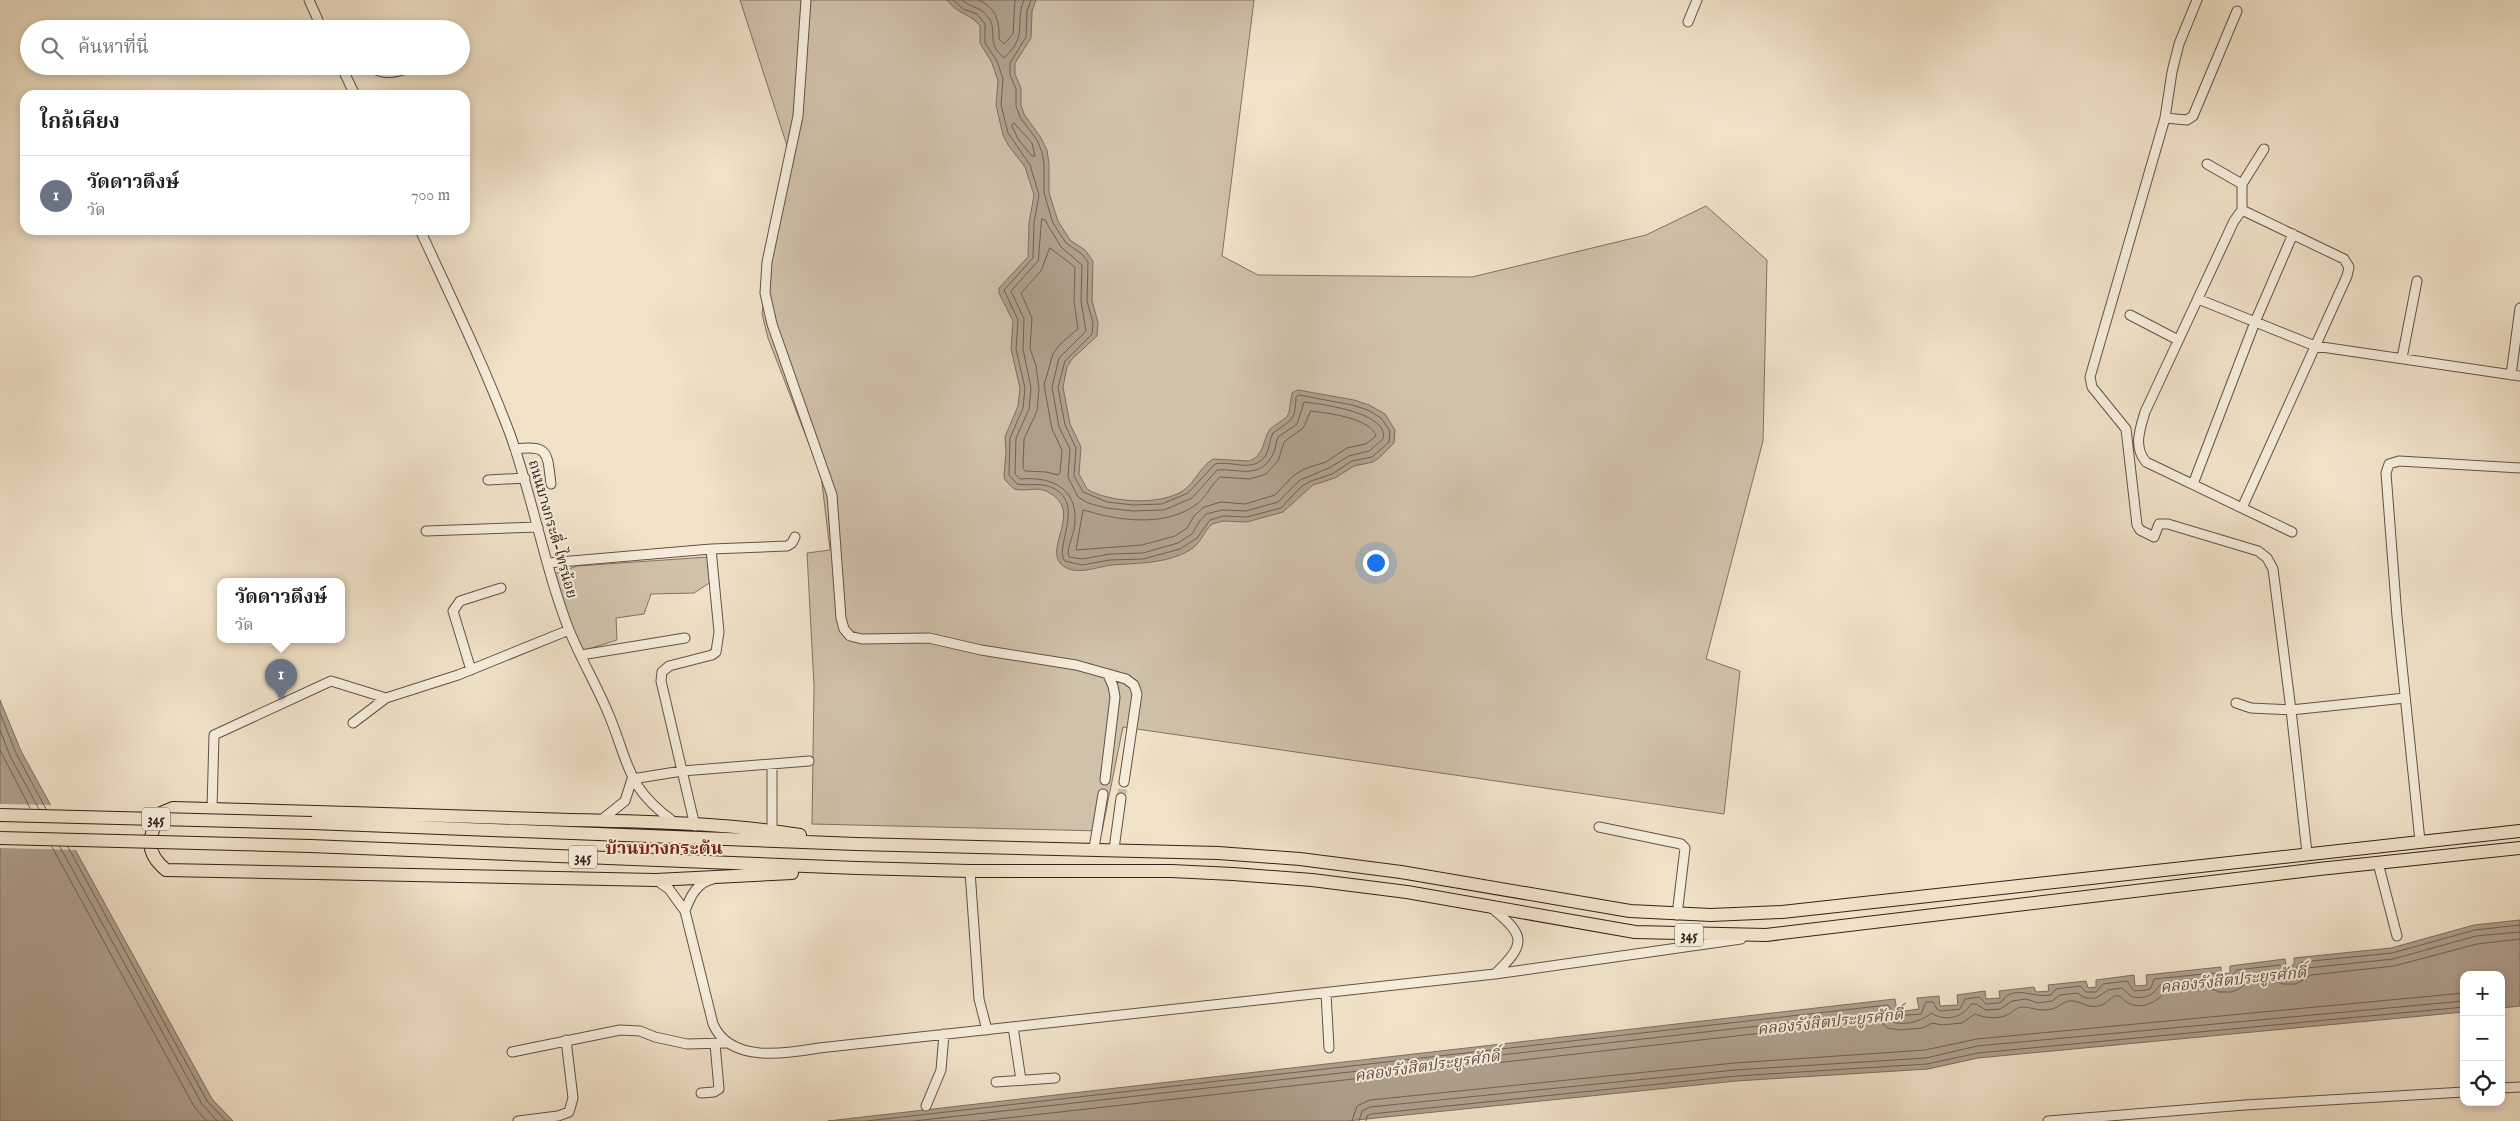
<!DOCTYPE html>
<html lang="th">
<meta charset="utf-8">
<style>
:root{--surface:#fff;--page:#f6f6f6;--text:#222;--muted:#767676;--line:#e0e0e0;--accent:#8f2418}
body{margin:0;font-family:"IM FELL English","Noto Serif Thai",serif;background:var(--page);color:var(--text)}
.controls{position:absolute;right:15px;bottom:15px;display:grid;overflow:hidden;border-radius:10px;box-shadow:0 2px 8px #0003}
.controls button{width:45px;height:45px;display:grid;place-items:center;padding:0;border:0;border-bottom:1px solid var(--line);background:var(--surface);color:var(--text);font:25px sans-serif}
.you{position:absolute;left:1375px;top:562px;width:18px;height:18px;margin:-12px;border:4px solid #fff;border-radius:50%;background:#1a73e8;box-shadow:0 0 0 8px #1a73e833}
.badge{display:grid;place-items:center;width:32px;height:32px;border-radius:50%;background:var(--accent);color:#fff;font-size:16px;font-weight:700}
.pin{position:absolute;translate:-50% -41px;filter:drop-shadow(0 1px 2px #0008)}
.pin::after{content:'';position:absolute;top:26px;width:18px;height:15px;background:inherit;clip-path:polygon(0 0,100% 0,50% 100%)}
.popup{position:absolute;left:217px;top:578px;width:128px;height:65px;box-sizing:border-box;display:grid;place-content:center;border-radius:10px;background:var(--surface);filter:drop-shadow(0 1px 4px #0005);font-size:16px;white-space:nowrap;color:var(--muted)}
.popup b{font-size:19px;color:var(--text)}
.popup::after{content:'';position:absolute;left:50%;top:100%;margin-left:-10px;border:10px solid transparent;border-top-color:var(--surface)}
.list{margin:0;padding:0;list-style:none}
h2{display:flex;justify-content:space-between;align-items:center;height:65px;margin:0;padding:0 20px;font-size:21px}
h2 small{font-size:16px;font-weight:400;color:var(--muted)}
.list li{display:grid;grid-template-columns:32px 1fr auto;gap:15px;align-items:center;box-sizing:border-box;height:80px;padding:0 20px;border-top:1px solid var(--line)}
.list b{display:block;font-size:19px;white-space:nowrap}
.list p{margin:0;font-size:16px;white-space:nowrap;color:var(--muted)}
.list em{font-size:16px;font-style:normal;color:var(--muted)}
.icon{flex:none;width:28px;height:28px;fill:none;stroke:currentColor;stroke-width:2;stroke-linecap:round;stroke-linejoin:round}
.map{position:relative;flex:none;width:2520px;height:1121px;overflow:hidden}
.search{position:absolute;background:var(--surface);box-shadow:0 2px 8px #0003;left:20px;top:20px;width:450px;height:55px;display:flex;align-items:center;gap:12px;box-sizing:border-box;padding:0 18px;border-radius:28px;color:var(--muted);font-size:19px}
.panel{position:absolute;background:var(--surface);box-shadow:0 2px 8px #0003;left:20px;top:90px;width:450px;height:145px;border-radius:15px}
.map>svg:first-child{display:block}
</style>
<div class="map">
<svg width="2520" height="1121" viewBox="0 0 2520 1121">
<rect width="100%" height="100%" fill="#f0e1c7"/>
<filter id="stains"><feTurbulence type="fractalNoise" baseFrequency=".004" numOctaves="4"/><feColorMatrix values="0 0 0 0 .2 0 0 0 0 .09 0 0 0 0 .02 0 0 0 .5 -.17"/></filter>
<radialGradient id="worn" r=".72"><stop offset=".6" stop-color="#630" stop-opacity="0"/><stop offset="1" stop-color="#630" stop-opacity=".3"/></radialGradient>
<!-- green -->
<path fill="#d0c1aa" stroke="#817262" d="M740,0H1254L1222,256L1258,275L1472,277L1646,235L1706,206L1767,260L1763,441L1706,659L1740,671L1724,814L1123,727L1102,831L812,824L814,685L807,553L830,550L821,475L768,338L762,314L774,226L791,158Z
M708,557L711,582L694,593L651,594L644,614L616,618L617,640L582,651L569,627L554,574L577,566Z"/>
<!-- water -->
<path fill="#afa08d" stroke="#7d6e5f" d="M947,0H1036L1032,11L1031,38L1015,63V74L1021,88V105L1024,114L1041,138L1047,150L1049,164V193L1058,221L1070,240L1085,250L1093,261L1092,300L1098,323L1097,336L1072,359L1067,367L1063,387L1070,424L1081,447L1079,474L1087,489C1110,503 1162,506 1184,490C1196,481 1200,467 1213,459L1249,461C1265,455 1262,441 1270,429C1293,412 1287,421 1292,393L1298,390L1354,400L1369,405L1385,414L1395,430L1394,443L1379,458L1373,462L1354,466L1335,478L1313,485L1283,512L1247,522L1223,521L1212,524C1203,533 1201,543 1190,550C1166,564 1138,563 1112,565C1096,567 1074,577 1061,564C1044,547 1084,510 1048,492C1038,486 1025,492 1014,489L1005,480L1004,475L1006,451L1005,437L1018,406L1020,388L1011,349L1013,321L999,293V288L1028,257L1029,223L1034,195L1025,167L1008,145L1003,135L996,105L998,81L992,63L980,43V26C972,14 958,15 947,0Z
M0,700L21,751L212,1099L233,1121H0Z
M2520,920V1006L2501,1008V975H2464V1012L1978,1058L1928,1069L1736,1081L1347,1121H828L1895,999L1897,1012L1919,1009L1917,998L1939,996L1940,1006L1958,1005L1957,995L1985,991L1986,999L2000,998L1999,991L2034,987L2036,992L2049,991L2048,985L2086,981L2088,988L2096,987V980L2134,975L2135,986L2147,985L2146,975L2221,967V974L2230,973V966L2285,959L2286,966L2294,965V958L2391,948L2474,925Z"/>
<!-- pier -->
<path fill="#f0e1c7" d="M0,804L53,805L78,850L0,848Z"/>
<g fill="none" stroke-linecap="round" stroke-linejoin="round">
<!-- shore -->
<path stroke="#706154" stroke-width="1" d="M953,0L963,9L977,14L985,24V43L997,61L1003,79L1001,105L1008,133L1030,165L1037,188L1039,195L1034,223L1033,258L1004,290L1018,320L1016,349L1025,388L1023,408L1010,438L1009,475L1017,484C1027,486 1037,483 1048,486C1089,500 1053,547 1065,561L1082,565L1110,560L1143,559L1180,549L1197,538L1210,520L1223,516L1247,517L1281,508L1302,486L1311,481L1332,474L1352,461L1372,457L1389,442L1390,431L1381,418L1368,410L1352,405L1299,395L1296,397C1295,422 1292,419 1273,433C1269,440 1270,448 1266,455C1253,474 1233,460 1215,464L1188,493L1162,504L1133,505L1107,502L1083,492L1074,476L1076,448L1065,425L1058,387L1065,361L1092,334L1093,323L1087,301L1088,262L1082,254L1066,243L1053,223L1044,193V164L1042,152L1037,140L1020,117L1016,106V89L1010,75V63L1026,37L1027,11L1031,0
M962,0C971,8 983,7 990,20C997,33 986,43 1004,58C1029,35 1014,24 1024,0
M978,0C996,7 1000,22 999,39L1004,44L1013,34L1015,0
M1014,123L1032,143L1035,156H1032L1018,139L1012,126Z
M1042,219L1045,220L1061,247L1082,265L1081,301L1086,331L1059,358L1052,387L1059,427L1070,449L1068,477L1078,497L1088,503L1106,508L1133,511L1164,510L1192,498L1217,470C1237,468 1259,480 1272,456C1275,451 1276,443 1278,437L1297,424L1304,402C1322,404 1390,413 1383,439L1369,451L1349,456L1329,468L1300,480L1278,502L1246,511L1222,510L1206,514L1199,522L1192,534L1178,543L1143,553L1110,554L1082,559L1069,557L1068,552C1069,545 1072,537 1074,530C1081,490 1054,476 1020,479L1015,474L1016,438L1029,409L1031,388L1023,349L1024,319L1011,291L1038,261Z
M1050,248L1075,267L1074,301L1078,329L1060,344L1053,354L1044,385L1052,429L1062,450L1060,473L1058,475L1046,472L1025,471L1023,468L1024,439L1037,411L1039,389L1036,366L1030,348L1032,318L1021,293L1041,271Z
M1311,411C1327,413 1371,418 1376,436L1366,444L1347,448L1326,462L1304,469L1293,476L1275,495L1245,504L1221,502L1204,507L1194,516L1187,528L1175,536L1142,545L1076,550L1083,510C1089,511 1096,514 1102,515C1132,522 1171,524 1197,504C1206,497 1211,485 1220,477L1250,479L1266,474L1278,461L1284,442L1303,428Z
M0,713L16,753L46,809
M0,730L10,756L39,809
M0,750L30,808
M52,847L195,1108L207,1121
M60,847L202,1104L217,1121
M68,847L207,1101L226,1121
M867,1121L1888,1005L1896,1016L1921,1014L1926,1002H1933L1937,1009L1941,1011L1960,1009L1965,999L1979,997L1986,1004L1999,1003C2004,1001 2004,997 2008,995C2022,988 2035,998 2051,995L2056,989L2080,986L2086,992H2096L2103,984L2127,981L2134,991L2147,990L2151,988L2154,979L2214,973L2220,978H2230L2237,970L2279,965L2285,971L2294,970L2302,962L2392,953L2475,930L2520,925
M914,1121L1883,1012C1886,1014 1887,1018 1891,1021C1902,1027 1923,1021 1931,1013C1946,1022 1962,1018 1971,1004H1976L1986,1010L2000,1009L2012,1001L2026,999L2038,1003L2052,1001L2060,995L2077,993L2085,998H2096L2108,990L2122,988L2132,997C2146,999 2153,995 2160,985L2211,979L2219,984H2230L2242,976L2275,972L2283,977H2295L2307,968L2393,959L2476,936L2520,932
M980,1121L1878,1020L1888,1028L1899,1030L1923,1028L1932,1023L1942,1025L1962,1023L1975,1014C1985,1018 1999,1020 2009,1014C2014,1011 2015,1008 2022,1007C2032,1007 2037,1012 2052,1009C2060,1007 2064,1000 2073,1001C2083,1002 2089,1010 2102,1005C2108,1003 2112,994 2119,996C2122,997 2125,1002 2128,1003C2143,1010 2156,1002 2166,992L2208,987L2219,992H2231L2239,989L2246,983L2272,980L2283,984H2296L2311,975L2394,966L2477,944L2520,939
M1352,1121L1357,1106L1370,1100L1735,1063L1925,1050L1977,1039L2464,993
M1359,1121L1362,1111L1370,1107L1735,1070L1926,1058L1977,1046L2464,1001
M1366,1121L1367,1116L1371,1114L1736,1076L1927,1064L1978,1053L2464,1007"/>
<!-- street-tunnel -->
<path stroke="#cabba5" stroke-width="9" stroke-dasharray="9 4.5" stroke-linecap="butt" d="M1121,798L1124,782"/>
<defs>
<path id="street" d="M309,0L322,29
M806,0L798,116L767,262L765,293L772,324L832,495L841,618L844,629L850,636L862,639L929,638L981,650L1076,665L1126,679L1134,685L1137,694L1124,782
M2197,0L2179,44L2172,72L2165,118L2090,377L2092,387L2126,429L2137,525L2140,530L2154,537L2159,524H2168L2258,551L2267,558L2273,569L2291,710L2251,708L2236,703
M1688,22L1697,0
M341,66L355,95
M370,66C381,74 390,74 403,70
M2165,118L2187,120L2193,116L2237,11
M2207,164L2242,184V210L2234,221L2145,412C2140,429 2133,447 2146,462L2292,532
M2242,184L2264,149
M2242,210L2344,259L2349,267L2347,276L2242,508
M420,230C451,297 484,365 510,434C533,498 544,566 569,630C581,659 597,686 609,715C630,766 626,787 674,822
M2198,299L2315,346L2520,376
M2130,315L2178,340
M2402,358L2417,281
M2511,375L2520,308
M515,449C549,445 547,452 551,484
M488,480L525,478
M2193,484L2255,322L2293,234
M426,531L538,527
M548,563L711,549L787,546L792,543L795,537
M581,655L685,638
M471,670L453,611L460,601L501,588
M353,723L386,698
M632,779L682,771L809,761
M1105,780L1115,697L1113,686L1108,675
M212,809L214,735L331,681L386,698L458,675L569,630
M600,821L625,801L632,779
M695,826L661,681L662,672L669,666L712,655L716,652L719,632L711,549
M1599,827L1681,844L1685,848L1677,915
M772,831V764
M2420,841L2397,617L2386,473L2389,464L2399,461L2520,468
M1094,848L1103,794
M1114,849L1121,798
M2307,853L2291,710L2405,698
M2378,863L2397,936
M970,871L979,999L987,1030
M656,880L669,889L685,911L713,1024C730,1063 784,1054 819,1048L1495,974L1741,939
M1493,909C1526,936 1526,944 1495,974
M685,911C690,897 697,882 713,879
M1326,993L1329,1048
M1013,1027L1021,1080
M512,1052L620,1030L640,1031L655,1037L687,1044L726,1043
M996,1082L1055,1078
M2501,1088L2520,1087
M701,1093L714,1092L719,1089L715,1044
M926,1106L941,1070L944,1034
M518,1121L558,1116L569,1112L573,1098L566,1040
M2048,1121L2245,1105L2464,1092"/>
<path id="primary" d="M312,823L856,844L1218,853L1300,859L1401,872L1630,911L1711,915L1782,912L2520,831
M310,846L857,868L970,871H1171L1233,874L1312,880L1407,892L1635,932L1766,935L2319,869L2520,848
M792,873L656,880L166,870C144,852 148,836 161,813L173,808C295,811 418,815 540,819C626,822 715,821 800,835"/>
</defs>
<!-- street casing -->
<use href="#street" stroke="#625246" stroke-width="11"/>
<!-- primary casing -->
<use href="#primary" stroke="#32221b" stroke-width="14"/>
<!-- street -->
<use href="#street" stroke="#f5ecdb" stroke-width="9"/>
<!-- primary -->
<use href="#primary" stroke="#f0e1c7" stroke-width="12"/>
<defs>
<path id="primary-bridge" d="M0,815L312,823
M0,838L310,846"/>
</defs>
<!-- primary-bridge casing -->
<use href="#primary-bridge" stroke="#32221b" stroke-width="14" stroke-linecap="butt"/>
<!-- primary-bridge -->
<use href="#primary-bridge" stroke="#f0e1c7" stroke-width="12"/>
</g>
<g text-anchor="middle" stroke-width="4" stroke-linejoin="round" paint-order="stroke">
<!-- shield labels -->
<g fill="#f5ecdb" stroke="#6c5f55" stroke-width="1">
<rect x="142" y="807.5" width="28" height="23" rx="4"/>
<rect x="569" y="845.5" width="28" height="23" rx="4"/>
<rect x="1675" y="923.5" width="28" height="23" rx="4"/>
</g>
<g font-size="14" font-weight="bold" fill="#32221b">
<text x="156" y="824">345</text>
<text x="583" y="862">345</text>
<text x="1689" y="940">345</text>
</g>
<!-- street labels -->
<g font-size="15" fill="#32221b" stroke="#f5ecdb">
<text transform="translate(553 529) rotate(74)" y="5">ถนนบางกระดี่-ไทรน้อย</text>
</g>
<!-- water labels -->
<g font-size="16" font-style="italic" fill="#5e4e43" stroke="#f5ecdb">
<text transform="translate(2233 979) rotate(-6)" y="6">คลองรังสิตประยูรศักดิ์</text>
<text transform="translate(1830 1021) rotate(-6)" y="6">คลองรังสิตประยูรศักดิ์</text>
<text transform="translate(1427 1065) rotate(-8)" y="6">คลองรังสิตประยูรศักดิ์</text>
</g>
<!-- quarter labels -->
<g font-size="18" font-weight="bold" fill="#7a1f14" stroke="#f5ecdb">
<text x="664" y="854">บ้านบางกระต้น</text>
</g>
</g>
<rect width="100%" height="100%" filter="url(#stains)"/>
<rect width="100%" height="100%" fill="url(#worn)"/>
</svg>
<div class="controls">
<button>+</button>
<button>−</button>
<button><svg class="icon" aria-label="locate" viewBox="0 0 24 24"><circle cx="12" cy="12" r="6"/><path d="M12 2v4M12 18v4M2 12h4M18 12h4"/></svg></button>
</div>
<div class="you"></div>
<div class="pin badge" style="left:281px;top:700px;background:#6b7280">1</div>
<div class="popup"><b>วัดดาวดึงษ์</b>วัด</div>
<div class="search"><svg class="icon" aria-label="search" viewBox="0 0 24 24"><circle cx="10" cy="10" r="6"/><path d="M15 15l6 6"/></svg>ค้นหาที่นี่</div>
<section class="panel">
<h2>ใกล้เคียง<small></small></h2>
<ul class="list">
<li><span class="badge" style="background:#6b7280">1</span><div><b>วัดดาวดึงษ์</b><p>วัด</p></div><em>700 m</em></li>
</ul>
</section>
</div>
